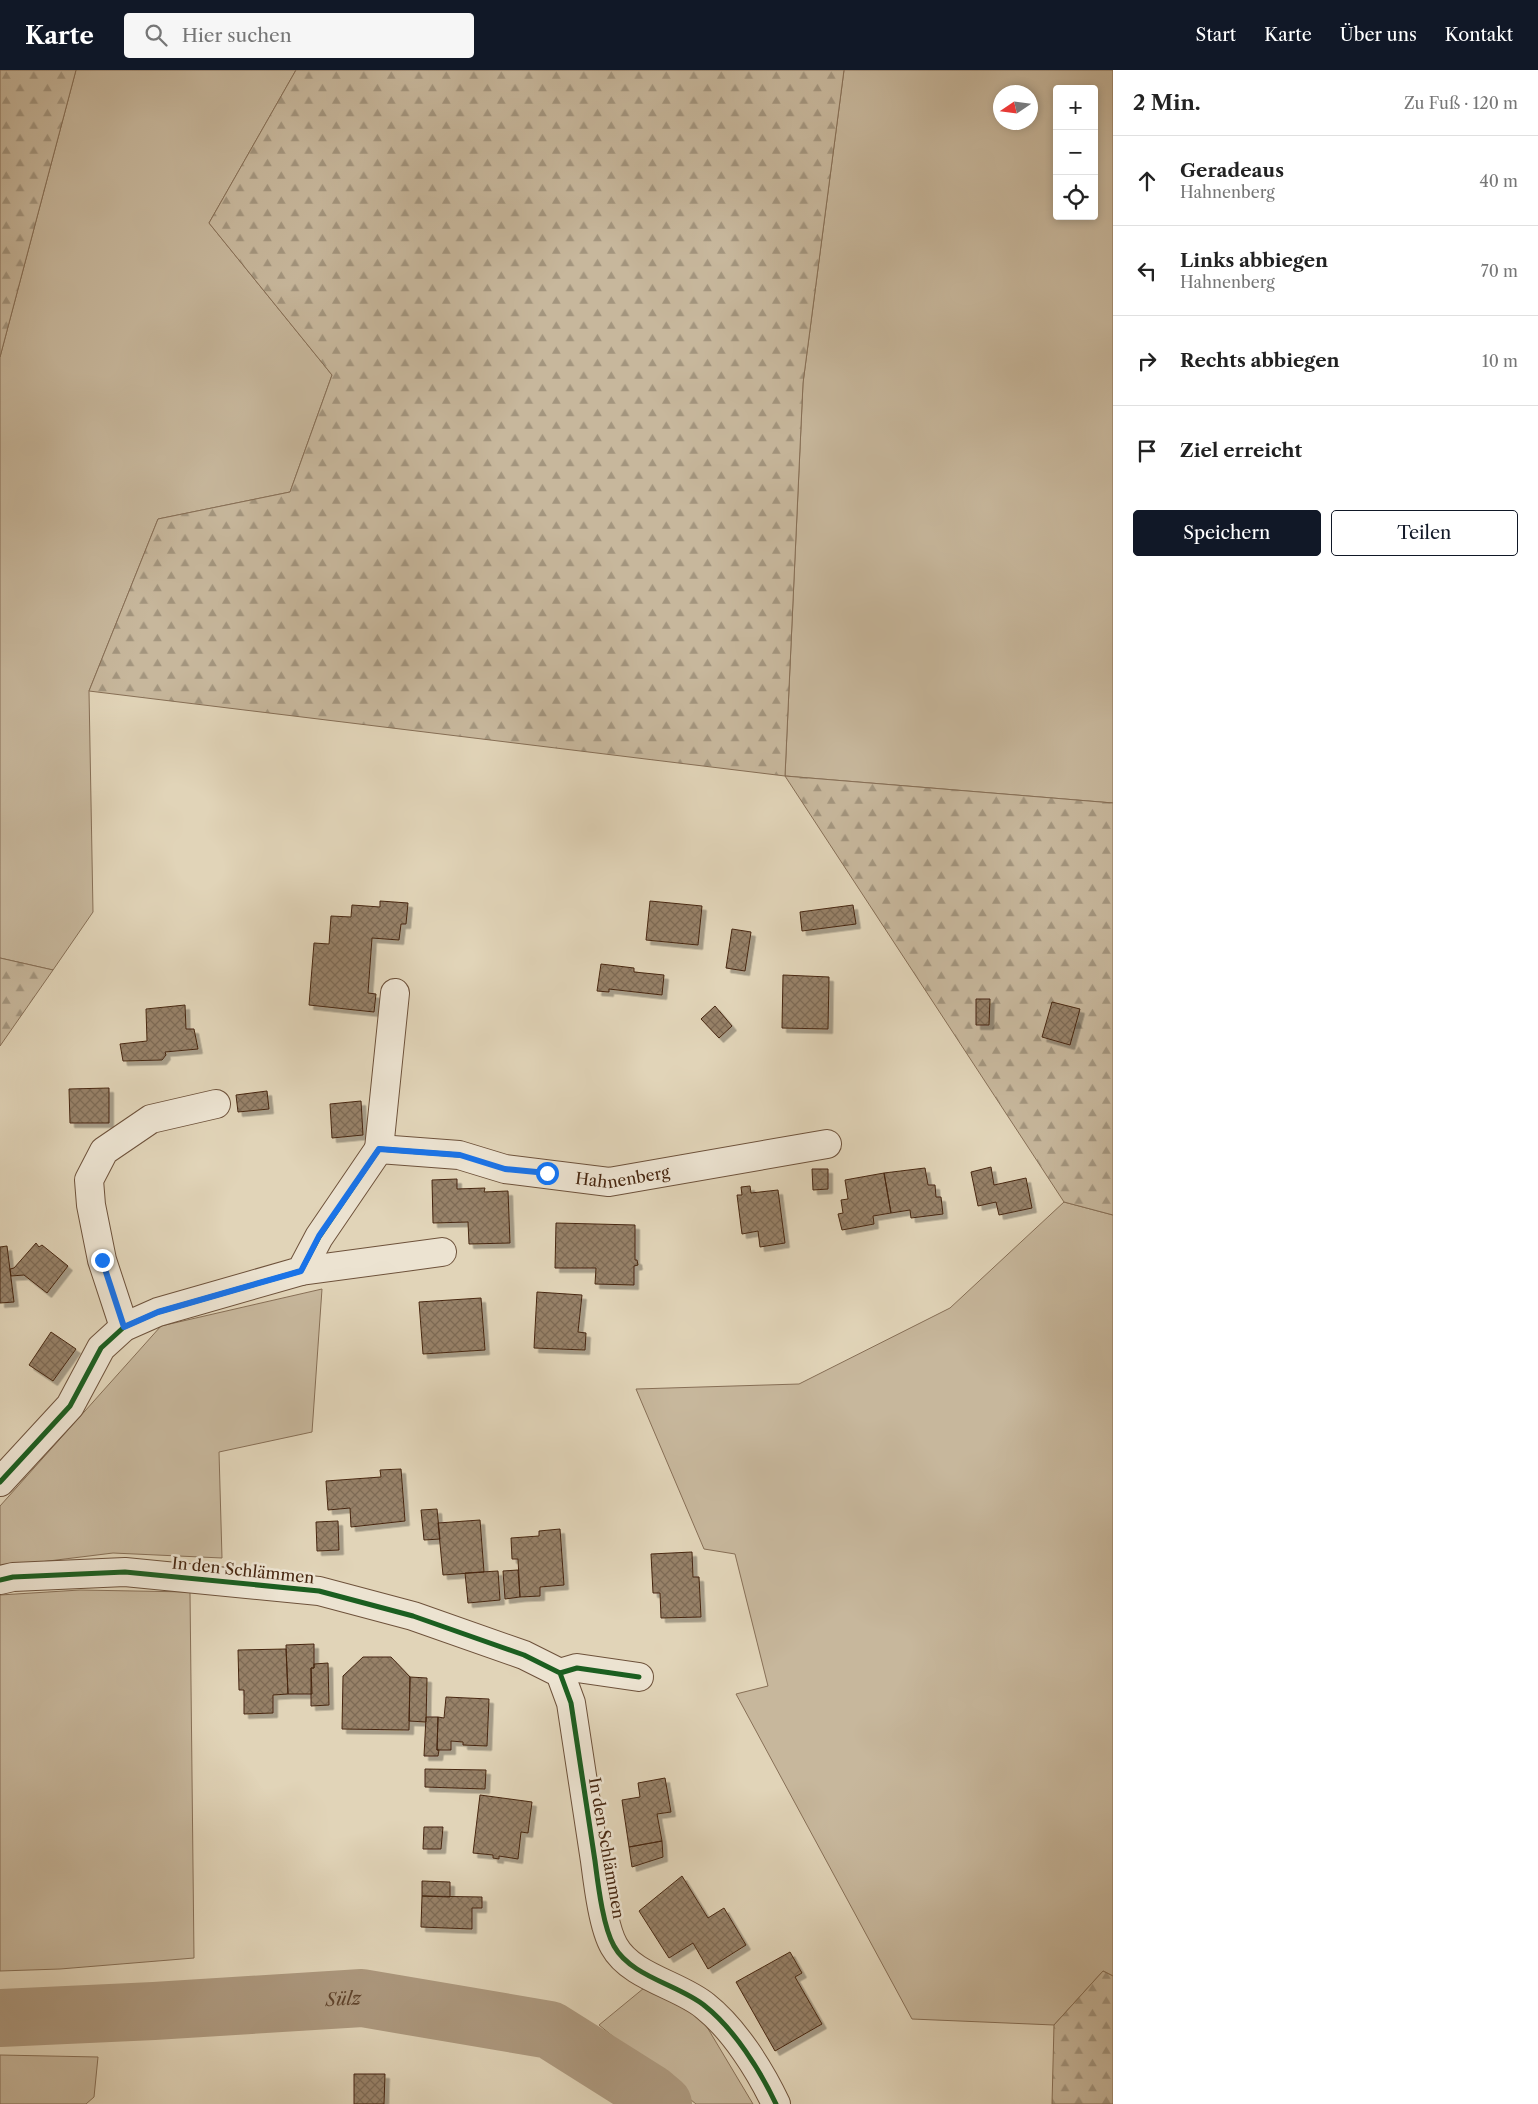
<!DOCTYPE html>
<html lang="de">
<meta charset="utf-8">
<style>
:root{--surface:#fff;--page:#f6f6f6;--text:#222;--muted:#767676;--line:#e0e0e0;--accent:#111827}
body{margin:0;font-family:"Libre Caslon Text",serif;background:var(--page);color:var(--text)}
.controls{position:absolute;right:15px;top:15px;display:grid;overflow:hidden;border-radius:5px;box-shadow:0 2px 8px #0003}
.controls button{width:45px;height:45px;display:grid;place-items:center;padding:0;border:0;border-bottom:1px solid var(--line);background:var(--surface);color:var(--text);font:25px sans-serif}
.compass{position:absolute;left:993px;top:15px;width:45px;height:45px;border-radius:50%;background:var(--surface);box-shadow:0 2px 8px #0003;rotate:257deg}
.stop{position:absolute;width:15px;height:15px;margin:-11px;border:4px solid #1a73e8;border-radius:50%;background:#fff}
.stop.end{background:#1a73e8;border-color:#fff;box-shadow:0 1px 5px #0008}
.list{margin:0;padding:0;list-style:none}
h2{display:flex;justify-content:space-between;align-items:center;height:65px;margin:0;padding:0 20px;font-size:21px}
h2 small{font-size:16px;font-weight:400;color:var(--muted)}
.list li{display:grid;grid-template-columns:32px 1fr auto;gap:15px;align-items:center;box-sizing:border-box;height:90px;padding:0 20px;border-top:1px solid var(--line)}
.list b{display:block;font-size:19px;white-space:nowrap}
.list p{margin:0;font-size:16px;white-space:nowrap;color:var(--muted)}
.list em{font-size:16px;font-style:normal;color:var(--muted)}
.actions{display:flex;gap:10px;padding:15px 20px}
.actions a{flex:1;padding:11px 0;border:1px solid var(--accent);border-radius:5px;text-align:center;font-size:18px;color:var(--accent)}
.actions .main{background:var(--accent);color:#fff}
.icon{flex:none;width:28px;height:28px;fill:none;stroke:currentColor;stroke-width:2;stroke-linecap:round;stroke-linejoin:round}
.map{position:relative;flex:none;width:1113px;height:2034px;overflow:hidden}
header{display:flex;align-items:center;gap:30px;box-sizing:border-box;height:70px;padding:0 25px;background:var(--accent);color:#fff}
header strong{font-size:24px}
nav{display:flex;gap:28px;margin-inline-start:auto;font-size:18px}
.search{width:350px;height:45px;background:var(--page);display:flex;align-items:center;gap:12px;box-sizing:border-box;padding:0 18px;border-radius:5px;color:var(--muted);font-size:19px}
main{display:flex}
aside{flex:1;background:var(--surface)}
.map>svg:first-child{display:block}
</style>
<header>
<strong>Karte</strong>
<div class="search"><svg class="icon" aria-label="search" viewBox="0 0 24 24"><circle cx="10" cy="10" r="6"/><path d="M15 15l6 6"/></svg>Hier suchen</div>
<nav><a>Start</a><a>Karte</a><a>Über uns</a><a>Kontakt</a></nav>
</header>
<main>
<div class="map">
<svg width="1113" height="2034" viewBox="0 0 1113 2034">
<defs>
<pattern id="forest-firs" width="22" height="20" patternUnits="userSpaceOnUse" patternTransform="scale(1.25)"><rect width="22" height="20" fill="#c7b79c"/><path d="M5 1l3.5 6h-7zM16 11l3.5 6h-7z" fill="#a3957e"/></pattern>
<pattern id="building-cross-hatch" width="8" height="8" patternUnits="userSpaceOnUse" patternTransform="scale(1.25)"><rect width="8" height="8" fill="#978168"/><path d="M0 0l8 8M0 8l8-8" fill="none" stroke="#7d6a54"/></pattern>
<filter id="shadow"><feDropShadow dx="4.5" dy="4.5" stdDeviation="0" flood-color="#0004"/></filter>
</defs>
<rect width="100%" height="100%" fill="#e1d4b8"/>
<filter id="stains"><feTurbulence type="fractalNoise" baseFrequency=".004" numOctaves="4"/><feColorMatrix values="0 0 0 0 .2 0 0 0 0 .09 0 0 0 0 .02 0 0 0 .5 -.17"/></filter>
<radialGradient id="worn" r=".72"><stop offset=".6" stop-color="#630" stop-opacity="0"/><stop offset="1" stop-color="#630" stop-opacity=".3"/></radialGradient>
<!-- green -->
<path fill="#c7b79c" stroke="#876f56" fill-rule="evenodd" d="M76,0H296L209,153L332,305L290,422L158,449L89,621L93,842L53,900L0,888V287Z
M844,0H1113V733L785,706L803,313ZM1057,19H1094V146H1057ZM1001,22H1030V52H1001Z
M1064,1132L1113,1145V1906L1103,1901L1054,1955L912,1949L736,1624L768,1616L735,1484L704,1479L636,1319L799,1314L950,1238Z
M322,1219L312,1362L219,1382L222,1488L113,1483L0,1497V1436L161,1256Z
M80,1520L190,1522L194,1888L60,1899L0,1901V1525Z
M644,1918L693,1941L707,1957L753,2034H696L599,1955Z
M0,1985L98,1987L94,2027L86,2034H0Z"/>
<!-- forest -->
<path fill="url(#forest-firs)" stroke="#876f56" d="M0,0H76L0,287Z
M296,0H844L803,313L785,706L1113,733V1145L1064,1132L785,706L89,621L158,449L290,422L332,305L209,153Z
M0,888L53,900L0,976Z
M1103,1901L1113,1906V2034H1052L1054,1955Z"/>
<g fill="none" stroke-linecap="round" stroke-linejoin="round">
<!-- river -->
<path stroke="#ad997f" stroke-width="58" id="s1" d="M0,1948L154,1941L362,1928L550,1960L650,2023L663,2034"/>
</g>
<!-- building -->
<path fill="url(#building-cross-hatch)" stroke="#472711" filter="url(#shadow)" d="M380,831L408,833L406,854H401L399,870L372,868L368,923L376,924L374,942L309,935L314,873L329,874L331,846L351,847L352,835L380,837Z
M650,831L702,836L698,875L646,870Z
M853,835L856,854L802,861L800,842Z
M732,859L751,862L745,901L726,898Z
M601,894L634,898V902L664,905L662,925L609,919V922L597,921Z
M783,905L829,907L828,959L782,958Z
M976,929H990L989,955H976Z
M1052,932L1080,939L1070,975L1042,967Z
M185,935L186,959H194L198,979L165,982L166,985L162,990L123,991L120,974L147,971L146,939Z
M715,936L732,956L719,968L701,949Z
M109,1018V1053H70L69,1019Z
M267,1021L269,1039L238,1042L236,1025Z
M361,1031L363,1065L332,1068L330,1034Z
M991,1097L994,1115L1026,1108L1032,1138L999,1145L996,1132L978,1136L971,1102Z
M925,1098L928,1115H935L936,1127H941L943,1144L911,1148L910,1140L891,1143L884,1103Z
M812,1099H828V1119L813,1120Z
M884,1103L891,1143L873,1146L874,1154L842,1160L838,1144L843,1143L841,1130L848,1129L845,1110Z
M457,1109V1119L485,1118L484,1122L508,1121L510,1173L469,1174L468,1152L433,1153L432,1110Z
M750,1116L751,1123L778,1120L785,1173L760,1177L758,1161L742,1164L737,1125H742L741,1117Z
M556,1153L635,1155V1190H637L638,1195L634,1196V1215L595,1214L596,1198H555Z
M36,1173L39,1177L42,1175L68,1196L47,1223L24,1205L11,1206L10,1199L14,1198Z
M7,1176L14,1232L0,1233V1177Z
M537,1222L582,1225L578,1262L586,1263L585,1280L534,1278Z
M481,1228L485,1280L423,1284L419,1232Z
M51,1262L76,1279L53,1311L29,1295Z
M401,1399L405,1451L351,1457L350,1438L328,1440L326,1411L381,1407L380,1400Z
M437,1439L440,1469L424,1470L421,1440Z
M480,1450L484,1502L443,1505L438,1453Z
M338,1451L339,1480L317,1481L316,1452Z
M560,1459L564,1515L540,1517V1526L520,1527L518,1489H512L511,1468L539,1466V1461Z
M692,1482L693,1507H699L701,1547L661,1548L660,1523H653L651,1484Z
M518,1500L520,1527L505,1529L503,1501Z
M498,1501L500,1530L468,1533L465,1503Z
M314,1574V1598H311L312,1624H288L286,1575Z
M286,1579L288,1624L273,1625V1643L244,1644V1620H239L238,1580Z
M363,1587H391L410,1607L409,1660L342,1659L343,1606Z
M328,1593L329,1635L311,1636V1598H314V1594Z
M410,1607L427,1608L426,1652L409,1651Z
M446,1627L489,1629L487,1676L463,1675V1672L451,1671V1680H437L438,1647L444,1648Z
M426,1647H438L437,1680H439L438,1686H424Z
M425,1699L486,1700L485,1719L425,1717Z
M665,1708L671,1742L657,1744L662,1771L629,1777L622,1730L640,1727L638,1713Z
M480,1725L532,1732L528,1763L521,1762L518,1789L499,1786V1789L493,1788V1785L473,1783Z
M424,1757H443L441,1779H423Z
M662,1771L663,1787L632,1797L629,1777Z
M682,1806L708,1848L724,1838L746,1875L708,1899L693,1873L669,1888L639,1841Z
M422,1811L450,1812V1827L422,1826Z
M422,1826L482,1827V1838H472V1859L421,1857Z
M790,1882L802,1903L795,1907L822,1954L775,1981L736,1912Z
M354,2004H385L384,2034H354Z"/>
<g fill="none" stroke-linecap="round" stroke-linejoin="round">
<defs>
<g id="minor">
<path d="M379,1079L395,923"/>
<path d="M301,1201L442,1182"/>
<path d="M124,1257L102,1190L91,1135L89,1110L104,1081L151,1049L216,1034"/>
<path id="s2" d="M0,1412L70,1336L101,1278L124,1257L158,1242L301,1201L319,1167L379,1079L459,1085L505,1099L609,1112L827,1074"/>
<path d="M0,1510L13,1507L125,1502L319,1521L413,1546L524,1585L560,1603L571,1633C579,1686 587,1738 595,1791C598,1814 603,1857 614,1876C631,1907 680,1915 705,1936C734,1959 760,2000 776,2034"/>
<path d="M560,1603L577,1598L639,1607"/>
</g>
</defs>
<!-- minor casing -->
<use href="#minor" stroke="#6e523b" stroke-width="30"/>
<!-- minor -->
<use href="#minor" stroke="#ece3d1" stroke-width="28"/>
<defs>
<path id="cycleway" d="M0,1412L70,1336L101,1278L124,1257L158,1242L301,1201L319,1167L379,1079L459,1085
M0,1510L13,1507L125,1502L319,1521L413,1546L524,1585L560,1603L571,1633C579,1686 587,1738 595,1791C598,1814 603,1857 614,1876C631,1907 680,1915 705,1936C734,1959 760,2000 776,2034
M560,1603L577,1598L639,1607"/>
</defs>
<!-- cycleway casing -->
<use href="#cycleway" stroke="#ece3d1" stroke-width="8"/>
<!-- cycleway -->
<use href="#cycleway" stroke="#1b5e20" stroke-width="5"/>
</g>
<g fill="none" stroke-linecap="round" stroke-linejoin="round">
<!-- route -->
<path stroke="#1a73e8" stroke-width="6" d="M102,1190L124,1257L158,1242L301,1201L319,1166L379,1079L460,1085L505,1099L547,1103"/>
</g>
<g text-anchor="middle" stroke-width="5" stroke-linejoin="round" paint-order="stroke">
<!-- street labels -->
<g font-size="16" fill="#472711" stroke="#ece3d1">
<text dy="6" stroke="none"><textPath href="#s2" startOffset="778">Hahnenberg</textPath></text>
<text transform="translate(243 1500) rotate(6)" y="6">In den Schlämmen</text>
<text transform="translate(607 1778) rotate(80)" y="6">In den Schlämmen</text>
</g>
<!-- water labels -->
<g font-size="18" font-style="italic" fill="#60442c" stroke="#ece3d1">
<text dy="6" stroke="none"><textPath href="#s1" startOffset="344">Sülz</textPath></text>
</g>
</g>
<rect width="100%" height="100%" filter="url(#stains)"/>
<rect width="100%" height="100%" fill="url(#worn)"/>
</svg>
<div class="controls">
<button>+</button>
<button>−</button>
<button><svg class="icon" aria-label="locate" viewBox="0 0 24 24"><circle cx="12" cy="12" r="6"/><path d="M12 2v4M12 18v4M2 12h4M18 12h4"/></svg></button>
</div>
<svg class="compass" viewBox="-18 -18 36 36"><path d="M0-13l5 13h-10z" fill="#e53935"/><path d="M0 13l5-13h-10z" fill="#767676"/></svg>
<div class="stop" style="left:547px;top:1103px"></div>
<div class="stop end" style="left:102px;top:1190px"></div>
</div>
<aside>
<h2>2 Min.<small>Zu Fuß · 120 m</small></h2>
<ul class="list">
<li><svg class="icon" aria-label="ahead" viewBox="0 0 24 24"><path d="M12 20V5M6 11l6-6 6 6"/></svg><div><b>Geradeaus</b><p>Hahnenberg</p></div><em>40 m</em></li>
<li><svg class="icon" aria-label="left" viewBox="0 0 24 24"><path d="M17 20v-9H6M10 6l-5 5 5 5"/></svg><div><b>Links abbiegen</b><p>Hahnenberg</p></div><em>70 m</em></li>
<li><svg class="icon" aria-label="right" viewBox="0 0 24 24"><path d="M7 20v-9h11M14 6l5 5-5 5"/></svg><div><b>Rechts abbiegen</b></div><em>10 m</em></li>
<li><svg class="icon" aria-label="arrive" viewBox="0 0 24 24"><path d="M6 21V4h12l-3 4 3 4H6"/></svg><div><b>Ziel erreicht</b></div></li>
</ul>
<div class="actions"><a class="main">Speichern</a><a>Teilen</a></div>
</aside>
</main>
